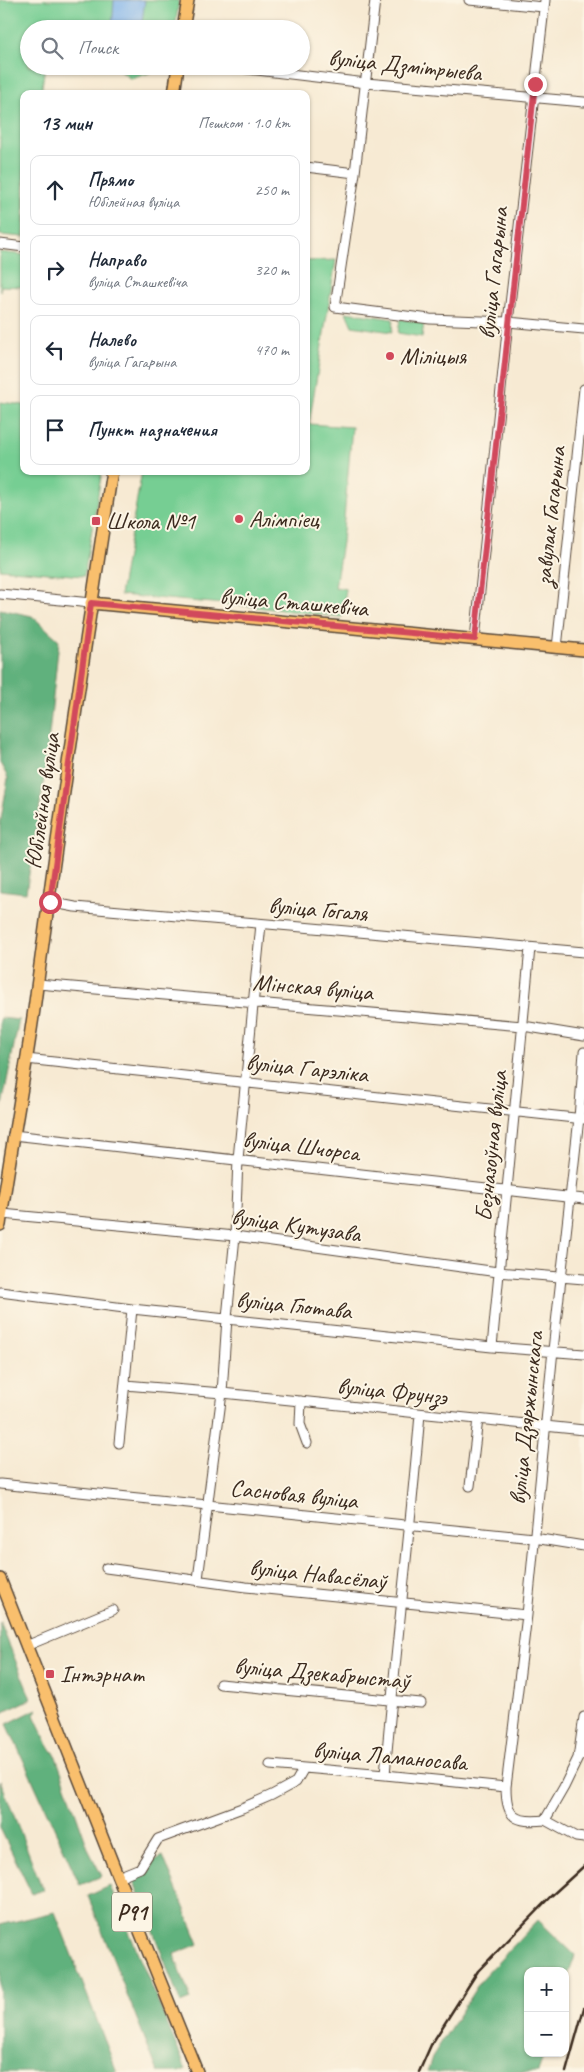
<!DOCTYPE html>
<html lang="ru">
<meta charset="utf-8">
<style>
:root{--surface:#fff;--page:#f2f2f3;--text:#1f2937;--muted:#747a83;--line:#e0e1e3}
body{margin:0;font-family:Caveat,sans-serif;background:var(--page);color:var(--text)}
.controls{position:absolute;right:15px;bottom:15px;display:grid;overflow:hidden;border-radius:10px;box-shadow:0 1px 4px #0004}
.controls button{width:45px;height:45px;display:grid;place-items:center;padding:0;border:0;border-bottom:1px solid var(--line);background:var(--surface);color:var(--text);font:25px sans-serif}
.stop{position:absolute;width:15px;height:15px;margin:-11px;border:4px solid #d1495b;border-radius:50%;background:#fff}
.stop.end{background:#d1495b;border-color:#fff;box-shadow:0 1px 5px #0008}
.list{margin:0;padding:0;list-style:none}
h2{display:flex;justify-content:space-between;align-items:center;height:65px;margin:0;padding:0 20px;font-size:21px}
h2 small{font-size:16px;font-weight:400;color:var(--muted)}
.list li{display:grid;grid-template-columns:32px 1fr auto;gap:15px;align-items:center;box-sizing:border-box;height:70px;margin:0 10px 10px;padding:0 10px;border:1px solid var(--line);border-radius:10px}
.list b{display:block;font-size:19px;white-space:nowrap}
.list p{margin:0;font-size:16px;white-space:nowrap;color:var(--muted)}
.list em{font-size:16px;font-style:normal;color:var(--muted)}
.icon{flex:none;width:28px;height:28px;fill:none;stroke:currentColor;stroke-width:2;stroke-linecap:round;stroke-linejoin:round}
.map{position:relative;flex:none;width:584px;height:2072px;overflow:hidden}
.search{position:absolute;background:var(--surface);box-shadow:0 1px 4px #0004;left:20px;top:20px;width:290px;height:55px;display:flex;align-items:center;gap:12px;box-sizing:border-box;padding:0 18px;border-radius:28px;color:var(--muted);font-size:19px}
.panel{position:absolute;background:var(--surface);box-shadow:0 1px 4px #0004;left:20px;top:90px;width:290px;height:385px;border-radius:10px}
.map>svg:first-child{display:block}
</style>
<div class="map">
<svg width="584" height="2072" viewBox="0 0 584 2072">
<rect width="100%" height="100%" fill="#fcf5e5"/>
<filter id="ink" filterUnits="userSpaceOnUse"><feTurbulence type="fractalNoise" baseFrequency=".02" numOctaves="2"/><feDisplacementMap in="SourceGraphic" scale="10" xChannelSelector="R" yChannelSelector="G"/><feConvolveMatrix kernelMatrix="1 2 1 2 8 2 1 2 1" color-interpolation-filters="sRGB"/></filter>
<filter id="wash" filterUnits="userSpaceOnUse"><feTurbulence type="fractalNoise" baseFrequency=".0096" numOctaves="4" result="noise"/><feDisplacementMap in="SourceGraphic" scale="20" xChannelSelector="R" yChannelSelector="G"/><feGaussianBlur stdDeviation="1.12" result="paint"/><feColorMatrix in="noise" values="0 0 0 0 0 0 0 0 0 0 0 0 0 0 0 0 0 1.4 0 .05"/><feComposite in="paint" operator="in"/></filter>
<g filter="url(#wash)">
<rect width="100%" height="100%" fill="#f7ead3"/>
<!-- green -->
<path fill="#76ce93" stroke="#587c58" d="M0,0H179L175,29H29V66H45L41,94H24V237L0,235Z
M114,66H169L131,79Z
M0,252L24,255V287L1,286L0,292Z
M336,260L309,424L352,427L342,542L335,587L346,589L342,617L247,606L120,595L142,471H306V261Z
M346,312L393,319L392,332L352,326Z
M400,319L424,323L422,337L398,333Z
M0,402L24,405V471H102L84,576L0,569Z"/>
<!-- forest -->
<path fill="#60b17d" stroke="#4e6e4e" d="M0,609L32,616L59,640L45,773L26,893L0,890V825L8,778L0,763Z
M1,1018L19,1020L0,1116V1021Z
M0,1622L31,1699L2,1713L0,1707Z
M37,1709L34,1715L48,1745L55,1754L89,1851L102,1876L80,1885L7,1724Z
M0,1780L43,1890L32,1894L0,1828Z
M163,1856L199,1944L174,1954L191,2000L181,2004L133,1879L144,1871L146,1865Z
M110,1886L186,2069L178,2072H158L88,1896Z
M55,1912L117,2072H0V1925Z
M538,1920L575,1955L565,1984V1971H528V2053H544L538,2072H427L432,2057L481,1980Z"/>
<!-- water -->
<path fill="#7eb2eb" stroke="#5c6e84" d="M114,0H145L141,29H112Z"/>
</g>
<g filter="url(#ink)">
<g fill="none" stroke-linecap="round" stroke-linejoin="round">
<defs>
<path id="minor" d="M375,0L355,173L335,307L430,319L508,322L584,329
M469,0L544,7
M223,66L366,83L584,102
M306,167L355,173
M0,244L24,247
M0,594L91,603
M475,639L508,322L545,0
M557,648L584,389
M49,902L75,907L584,952
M38,984L523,1026L584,1036
M584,1052L579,1118L553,1350L527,1615L506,1787C506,1818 515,1823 545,1820L564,1787L578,1758L584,1753
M26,1059L584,1119
M13,1135L584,1199
M2,1214L235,1236L498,1272L584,1279
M0,1292L132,1309L492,1347L584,1354
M492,1347L530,948
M125,1385L222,1393L584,1430
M301,1401L300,1424L307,1443
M119,1443L132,1309
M0,1484L534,1538L584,1546
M470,1486L478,1419
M106,1568L246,1587L527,1615
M198,1579L222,1393L227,1318L235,1236L238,1159L261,924
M26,1646L113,1610
M220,1684L421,1703
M578,1758L584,1717
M270,1765L385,1775L506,1787
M385,1775C395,1654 410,1534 420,1414
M545,1820L576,1837L584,1838
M118,1877L140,1868L158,1839L242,1808L272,1795L296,1782L304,1768"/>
<path id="major" d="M183,29L188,0
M174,94L178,66
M91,603L584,650
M0,1225C11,1146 27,1067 37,987C60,815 85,643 112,471
M0,1579L118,1877L197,2072"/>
</defs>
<!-- minor casing -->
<use href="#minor" stroke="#574739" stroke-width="11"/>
<!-- major casing -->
<use href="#major" stroke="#574739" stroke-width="14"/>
<!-- minor -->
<use href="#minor" stroke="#fff" stroke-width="9"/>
<!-- major -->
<use href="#major" stroke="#f9bf6d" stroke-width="11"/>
<!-- rail -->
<path stroke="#3b2a1e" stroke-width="2.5" d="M419,2072L431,2045L478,1971L550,1897L584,1866
M566,2072L584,2008"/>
</g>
</g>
<g fill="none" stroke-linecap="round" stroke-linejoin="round" filter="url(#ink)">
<!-- route -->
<path stroke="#d1495b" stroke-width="6" d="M50,902L91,603L475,639L535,84"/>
</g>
<!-- markers -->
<g fill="#d1495b" stroke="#fcf5e5" stroke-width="2">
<circle cx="390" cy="356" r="5"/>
<circle cx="239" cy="519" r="5"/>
<rect x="91" y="516" width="10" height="10" rx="2.5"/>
<rect x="45" y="1669" width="10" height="10" rx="2.5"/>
</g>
<g text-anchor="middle" stroke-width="4" stroke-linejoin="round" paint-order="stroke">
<!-- shield labels -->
<rect fill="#fcf5e5" stroke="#75675a" stroke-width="1" x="112" y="1892.5" width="40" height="39" rx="4"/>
<g font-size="22" font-weight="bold" fill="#3b2a1e">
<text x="132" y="1920">Р91</text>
</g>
<!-- street labels -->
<g font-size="24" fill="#3b2a1e" stroke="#fcf5e5">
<text transform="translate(405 65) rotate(6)" y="8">вуліца Дзмітрыева</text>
<text transform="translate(493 273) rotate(-84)" y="8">вуліца Гагарына</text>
<text transform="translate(550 516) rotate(-84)" y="8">завулак Гагарына</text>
<text transform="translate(294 602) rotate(5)" y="8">вуліца Сташкевіча</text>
<text transform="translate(42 801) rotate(-82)" y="8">Юбілейная вуліца</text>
<text transform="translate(318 909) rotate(5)" y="8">вуліца Гогаля</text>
<text transform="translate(313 987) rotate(5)" y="8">Мінская вуліца</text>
<text transform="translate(307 1068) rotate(6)" y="8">вуліца Гарэліка</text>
<text transform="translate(301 1146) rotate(7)" y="8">вуліца Шчорса</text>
<text transform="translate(491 1146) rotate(-84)" y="8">Безназоўная вуліца</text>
<text transform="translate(296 1225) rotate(8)" y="8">вуліца Кутузава</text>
<text transform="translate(294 1305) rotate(6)" y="8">вуліца Глотава</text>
<text transform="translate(392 1391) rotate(6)" y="8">вуліца Фрунзэ</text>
<text transform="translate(526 1418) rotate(-84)" y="8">вуліца Дзяржынскага</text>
<text transform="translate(294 1494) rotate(6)" y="8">Сасновая вуліца</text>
<text transform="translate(318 1574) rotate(6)" y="8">вуліца Навасёлаў</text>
<text transform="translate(322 1673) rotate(5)" y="8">вуліца Дзекабрыстаў</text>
<text transform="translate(390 1756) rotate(5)" y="8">вуліца Ламаносава</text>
</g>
<!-- poi labels -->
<g font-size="24" fill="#3b2a1e" stroke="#fcf5e5" text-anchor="start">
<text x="400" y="364">Міліцыя</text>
<text x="249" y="527">Алімпіец</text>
<text x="106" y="529">Школа №1</text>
<text x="60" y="1682">Інтэрнат</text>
</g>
</g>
</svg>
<div class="controls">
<button>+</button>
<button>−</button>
</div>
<div class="stop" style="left:50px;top:902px"></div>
<div class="stop end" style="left:535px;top:84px"></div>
<div class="search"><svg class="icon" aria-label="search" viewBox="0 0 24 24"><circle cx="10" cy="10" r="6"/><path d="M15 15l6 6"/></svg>Поиск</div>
<section class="panel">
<h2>13 мин<small>Пешком · 1.0 km</small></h2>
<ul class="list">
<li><svg class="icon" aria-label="ahead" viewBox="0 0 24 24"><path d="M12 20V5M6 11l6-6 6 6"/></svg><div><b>Прямо</b><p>Юбілейная вуліца</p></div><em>250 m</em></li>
<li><svg class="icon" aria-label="right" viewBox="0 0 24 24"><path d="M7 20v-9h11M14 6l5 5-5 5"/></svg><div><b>Направо</b><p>вуліца Сташкевіча</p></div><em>320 m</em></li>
<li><svg class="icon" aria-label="left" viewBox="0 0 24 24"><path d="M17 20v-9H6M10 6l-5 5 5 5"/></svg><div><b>Налево</b><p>вуліца Гагарына</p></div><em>470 m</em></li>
<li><svg class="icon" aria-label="arrive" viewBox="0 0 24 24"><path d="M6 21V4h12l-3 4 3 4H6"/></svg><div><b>Пункт назначения</b></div></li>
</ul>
</section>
</div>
